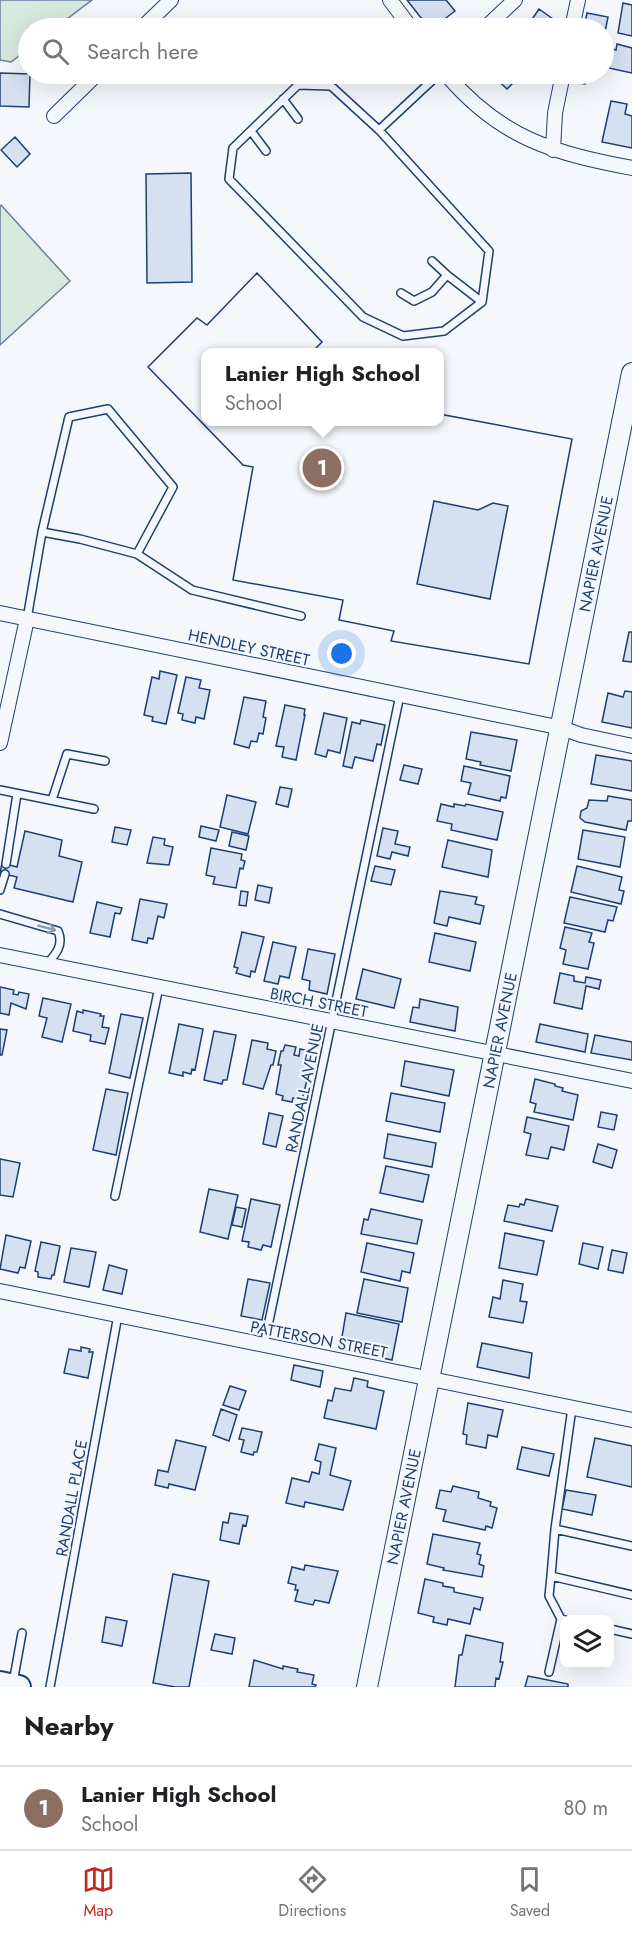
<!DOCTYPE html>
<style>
:root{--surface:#fff;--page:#f6f6f6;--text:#202124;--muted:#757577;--line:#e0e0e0;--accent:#c62828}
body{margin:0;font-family:Jost,sans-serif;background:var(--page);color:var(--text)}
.controls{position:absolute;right:18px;bottom:18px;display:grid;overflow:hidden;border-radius:12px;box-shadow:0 6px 24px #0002}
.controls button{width:54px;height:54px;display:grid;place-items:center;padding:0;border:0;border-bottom:2px solid var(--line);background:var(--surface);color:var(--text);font:30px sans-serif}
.you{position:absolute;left:342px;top:654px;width:21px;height:21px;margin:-15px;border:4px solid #fff;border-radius:50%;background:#1a73e8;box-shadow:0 0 0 9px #1a73e833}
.badge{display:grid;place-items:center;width:39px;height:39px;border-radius:50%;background:var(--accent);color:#fff;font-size:20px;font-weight:700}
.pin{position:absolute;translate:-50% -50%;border:3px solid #fff;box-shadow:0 2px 6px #0006}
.popup{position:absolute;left:201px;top:348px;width:243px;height:78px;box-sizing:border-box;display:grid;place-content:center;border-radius:12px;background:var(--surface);filter:drop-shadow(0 2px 4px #0005);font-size:20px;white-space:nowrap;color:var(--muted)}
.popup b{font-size:22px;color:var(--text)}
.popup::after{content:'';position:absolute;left:50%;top:100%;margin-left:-12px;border:12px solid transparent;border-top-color:var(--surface)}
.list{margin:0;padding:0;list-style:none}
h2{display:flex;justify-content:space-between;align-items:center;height:78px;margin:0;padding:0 24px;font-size:26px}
h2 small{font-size:20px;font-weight:400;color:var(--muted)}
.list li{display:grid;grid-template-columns:39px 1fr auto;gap:18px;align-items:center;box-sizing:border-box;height:84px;padding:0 24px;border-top:2px solid var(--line)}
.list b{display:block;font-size:22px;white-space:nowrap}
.list p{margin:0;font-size:20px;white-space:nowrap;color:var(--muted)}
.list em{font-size:20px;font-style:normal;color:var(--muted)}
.icon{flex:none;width:33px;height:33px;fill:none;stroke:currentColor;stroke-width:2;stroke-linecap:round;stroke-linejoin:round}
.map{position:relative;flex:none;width:632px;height:1687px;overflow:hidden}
.search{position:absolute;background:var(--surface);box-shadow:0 6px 24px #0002;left:18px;right:18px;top:18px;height:66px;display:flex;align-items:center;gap:15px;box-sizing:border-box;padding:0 21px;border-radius:33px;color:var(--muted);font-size:22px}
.sheet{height:162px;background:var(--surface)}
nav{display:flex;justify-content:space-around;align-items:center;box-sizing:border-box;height:84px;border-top:2px solid var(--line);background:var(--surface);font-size:16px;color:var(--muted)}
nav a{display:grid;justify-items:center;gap:3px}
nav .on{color:var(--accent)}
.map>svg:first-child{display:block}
</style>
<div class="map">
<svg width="632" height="1687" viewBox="0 0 632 1687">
<rect width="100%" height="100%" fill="#f4f7fb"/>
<!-- green -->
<path fill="#d7e8df" stroke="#687fa3" stroke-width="1.5" d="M0,0H92L55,28H28V49L11,62L0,60Z
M1,205L70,281L0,345V206Z"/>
<!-- building -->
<path fill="#d5e0f0" stroke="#1d3f73" stroke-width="1.5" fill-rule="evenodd" d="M407,0H446L455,11L442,21L444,23L437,28H429Z
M623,3L632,5V36L618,33Z
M539,9L563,26L562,28H533L528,25Z
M587,13L608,17L605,32L604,28H584Z
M617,44L632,48V73L604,67V52L608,53L609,48L616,50Z
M0,73L30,74L29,107L0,106Z
M491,74H522L507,89Z
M572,74H587L585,84L571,81Z
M611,101L627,104L625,114L632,116V148L602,142Z
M15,137L30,154L17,167L1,150Z
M191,173L192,282L147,283L146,174Z
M257,273L322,342L312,352H205V422H439V414L572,439L529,664L391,641L394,631L339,620L343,600L233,580L253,467L243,465L148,367L197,318L207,325ZM434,501L478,510L493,503L508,506L490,599L417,584Z
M257,273L322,342L312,352H205V422H439V414L572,439L529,664L391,641L394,631L339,620L343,600L233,580L253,467L243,465L148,367L197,318L207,325Z
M629,632H632V662L623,661Z
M160,671L177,675L166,724L152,721L153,717L144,715L152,677L159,679Z
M186,677L201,680L199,688L210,690L204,719L196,717L195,723L182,720L183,714L178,713Z
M625,691L632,692V728L602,722L608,693L623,697Z
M244,697L266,701L263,717L266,718L263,734L259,733L257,742L251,741L249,748L234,744Z
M285,705L305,709L304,715H305L296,760L282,757L284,747L276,746Z
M324,713L347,718L340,753L328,750L326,757L315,754Z
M361,720L385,725L381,745L377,744L373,761L355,757L352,768L343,766L352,722L360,724Z
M471,732L517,740L511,771L480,765L481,762L466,759Z
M596,755L632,761V791L591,784Z
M404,765L422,769L418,784L400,780Z
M464,766L510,776L506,798L501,797L500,801L468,794L471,783L461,781Z
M280,787L292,789L288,807L276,804Z
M227,795L256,802L248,834L220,827Z
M608,796L632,800V821H628L626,830L585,822L580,818L581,811L587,808L589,800L607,801Z
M441,804L454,807V804L465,806L466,804L503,812L497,840L451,830L452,824L437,821Z
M201,826L219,830L216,841L199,837Z
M115,827L131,830L127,845L112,842Z
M383,828L398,831L395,844L410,847L408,856L392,852L390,859L377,856Z
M583,830L625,837L620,867L578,859Z
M25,831L62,840L59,856L82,862L73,902L14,888L17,877L0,873L2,863L17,867Z
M232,832L249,836L246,850L229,846Z
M153,837L165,839L164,845L173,847L169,865L147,863Z
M448,840L492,850L488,877L442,867Z
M211,848L242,854L241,860L245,861L243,869L240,868L236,888L213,884L215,877L206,875Z
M375,866L395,870L391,885L371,881Z
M577,866L622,877L619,890L624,891L621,904L571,892Z
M258,885L272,888L269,903L255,900Z
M241,891L248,892L246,906L239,905Z
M440,891L477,897L475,904L484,906L480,924L449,917L447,926L434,923Z
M570,897L617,907L613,921L608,920L605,932L564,923Z
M140,899L167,904L164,918L158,916L153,939L148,938L147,943L132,940Z
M97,902L122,908L120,914L115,913L110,937L90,933Z
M565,927L592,933L589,942L594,943L588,969L563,964L566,950L560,948Z
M242,932L264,937L255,972L251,971L250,977L236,973L238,968L234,967Z
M435,933L476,942L470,971L429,962Z
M273,942L296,947L289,978L280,976L278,984L264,981Z
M308,949L335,954L327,994L309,990L310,981L302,979Z
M363,969L401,979L394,1008L356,999Z
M560,973L574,976V981L585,983L586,977L601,980L599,989L586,986L582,1009L554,1003Z
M0,987L14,990L13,994L18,995L19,992L29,994L26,1009L11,1003L9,1015L0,1013Z
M43,998L71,1004L62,1042L42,1037L47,1018L39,1016Z
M420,999L458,1007L455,1031L410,1022L413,1007L419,1008Z
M83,1010L101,1014L100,1016H104L102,1027L109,1028L105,1044L90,1041L91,1035L73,1031L77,1011L83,1013Z
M121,1014L143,1018L130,1078L109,1073Z
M179,1024L203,1029L195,1070L192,1069L191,1074L183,1072V1076L169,1073Z
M540,1024L588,1034L585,1052L536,1042Z
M0,1029L7,1030L2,1055H0Z
M214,1031L236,1035L227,1080H223L222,1084L204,1080Z
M595,1035L632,1042V1060L591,1053Z
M252,1040L268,1043L267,1049L276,1051L273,1065H271L263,1089L243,1084Z
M285,1045L296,1047L294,1055L299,1056L300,1049L314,1052L302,1100L293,1098L292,1102L282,1100L283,1096L276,1094L281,1065H278L281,1051H283Z
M405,1061L454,1070L449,1096L401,1086Z
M535,1079L555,1084V1086L563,1088L562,1091L578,1095L573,1120L534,1112L536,1104L530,1102Z
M106,1089L128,1093L116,1155L93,1150Z
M391,1093L445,1103L440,1132L386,1121Z
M601,1112L617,1115L614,1130L598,1127Z
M269,1113L283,1116L276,1147L263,1144Z
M527,1117L569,1126L564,1150L551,1147L548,1159L526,1155L531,1134L524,1132Z
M388,1134L436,1143L432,1167L384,1158Z
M598,1144L617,1150L612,1168L593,1162Z
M0,1159L20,1163L13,1197L0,1195Z
M386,1166L429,1175L423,1202L380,1193Z
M209,1189L238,1195L228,1239L200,1232Z
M251,1199L280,1205L271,1247L263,1245L261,1250L248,1247L249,1242L242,1241Z
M526,1199L558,1206L552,1231L504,1221L508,1205L519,1207L520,1204L524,1205Z
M236,1207L246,1209L242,1227L232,1225Z
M371,1209L422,1220L417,1244L361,1234L364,1219L368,1220Z
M505,1233L544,1241L537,1275L499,1268Z
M6,1235L31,1241L25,1268L20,1267L18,1273L0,1269Z
M41,1242L60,1246L54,1275H52L51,1279L38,1277V1272L35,1271Z
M367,1243L414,1253L410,1273L402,1271L400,1281L361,1272Z
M583,1243L603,1247L598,1269L579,1264Z
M71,1248L96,1252L89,1287L64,1282Z
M612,1250L627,1253L623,1273L608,1270Z
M109,1265L127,1270L122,1294L103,1290Z
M248,1279L270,1283L262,1320L241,1316Z
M364,1279L408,1288L402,1322L357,1313Z
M503,1280L523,1284L520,1301L527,1302L523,1323L489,1317L493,1297L500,1299Z
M346,1313L399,1324L392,1360L340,1349Z
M482,1343L532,1353L529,1378L477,1367Z
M81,1347L90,1349L89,1352H93L88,1378L64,1373L69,1349L81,1351Z
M294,1365L323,1371L320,1387L291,1380Z
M354,1378L368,1381L367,1387L384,1391L376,1429L324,1418L328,1400L332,1401L335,1388L351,1391Z
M230,1386L246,1391L239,1410L223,1405Z
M468,1403L503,1410L497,1437L488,1435L486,1448L466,1444L467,1435L463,1434Z
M221,1409L237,1415L229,1441L213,1435Z
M242,1428L262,1432L257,1452H254L253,1455L241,1452L244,1440L239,1439Z
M595,1438L632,1446V1487L587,1477Z
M176,1440L206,1447L195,1490L169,1484L168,1488L155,1485L158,1470L168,1472Z
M319,1444L336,1448L330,1475L351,1481L343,1510L305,1502L304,1507L286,1503L292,1478L309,1482L312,1472L319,1474L321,1462L315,1460Z
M522,1447L554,1454L549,1476L517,1469Z
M453,1486L479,1492L478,1498L491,1502L490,1506L497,1508L492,1528L486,1526L485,1530L443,1521L446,1510L436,1508L440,1490L451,1492Z
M566,1490L596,1495L592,1515L562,1509Z
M230,1513L248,1516L246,1526L243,1525L239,1544L220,1540L223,1522L228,1523Z
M433,1534L480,1543L477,1554L481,1555L479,1564L484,1566L482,1577L443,1570L444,1568L427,1564Z
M305,1565L338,1571L329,1603L315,1600L313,1605L295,1601L298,1590H295L296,1585L288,1583L292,1567L304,1570Z
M173,1574L209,1581L189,1687H175L153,1683Z
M425,1579L443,1583V1586L454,1588V1592L483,1598L480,1610L474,1608L470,1624L448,1619L447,1625L433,1622L434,1617L418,1613Z
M106,1617L127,1621L122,1646L102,1642Z
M215,1634L235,1638L232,1654L211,1650Z
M466,1635L503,1643L500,1662H503L499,1679L496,1678L495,1687H455L459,1655H462Z
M254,1660L283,1669V1666L298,1669L297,1672L314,1675L312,1684L316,1685L315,1687H249Z
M528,1676L568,1684V1687H525Z"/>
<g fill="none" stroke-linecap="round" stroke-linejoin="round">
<defs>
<path id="lane" d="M298,85L331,86L379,130L489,251L482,302L444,331L403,336L363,317L229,179L233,148Z
M283,99L298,119
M379,130L439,74
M251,131L266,151
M432,261L447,275L482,302
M401,293L414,301L432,292L447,275
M42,532L80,539L137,554
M27,619L42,532L69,417L108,409L173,487L137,554L192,590L301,616
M0,790L94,809
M52,800L67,754L105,761
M6,864L17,794
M0,890L5,874
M0,914L58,931C64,945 56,954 47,964
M115,1196L159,987
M264,1345L400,695
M572,1408L555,1529L632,1546
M551,1576L555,1529
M561,1619L549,1596L551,1576L632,1595
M610,1629L632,1634
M549,1672L561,1619L565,1620
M13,1683L22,1633
M50,1687L118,1315"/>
<path id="street" d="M390,0L411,28
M142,28L171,0
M485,28L515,0
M572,28L578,0
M446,74C500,138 553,153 632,168
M54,116L97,74
M553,150L555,113L563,74
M0,613L562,728L581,735L632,746
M0,743L27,619
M0,955L632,1081
M0,1291L632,1420"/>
<g id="secondary">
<path id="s1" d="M367,1687L632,373"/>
</g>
<path id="primary" d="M0,1683L19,1687"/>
</defs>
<!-- lane casing -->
<use href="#lane" stroke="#1d3f73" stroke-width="10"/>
<!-- street casing -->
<use href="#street" stroke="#1d3f73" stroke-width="16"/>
<!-- secondary casing -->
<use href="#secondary" stroke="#1d3f73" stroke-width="22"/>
<!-- primary casing -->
<use href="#primary" stroke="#1d3f73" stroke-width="26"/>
<!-- lane -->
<use href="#lane" stroke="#f4f7fb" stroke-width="7"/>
<!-- street -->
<use href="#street" stroke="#f4f7fb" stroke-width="14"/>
<!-- secondary -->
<use href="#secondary" stroke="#f4f7fb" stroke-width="20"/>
<!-- primary -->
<use href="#primary" stroke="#f4f7fb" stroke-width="22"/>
</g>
<!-- one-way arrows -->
<defs><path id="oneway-shaft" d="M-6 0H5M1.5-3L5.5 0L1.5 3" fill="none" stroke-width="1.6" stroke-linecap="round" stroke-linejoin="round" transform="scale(1.5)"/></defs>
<use stroke="#889bb7" href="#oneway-shaft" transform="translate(47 928) rotate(15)"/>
<g text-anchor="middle" stroke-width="4.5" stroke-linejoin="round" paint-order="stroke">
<!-- street labels -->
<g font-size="16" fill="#1d3f73" stroke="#f4f7fb">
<text dy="6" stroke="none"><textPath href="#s1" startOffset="1156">NAPIER AVENUE</textPath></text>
<text transform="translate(249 647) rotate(12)" y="6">HENDLEY STREET</text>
<text transform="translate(319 1002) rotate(11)" y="6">BIRCH STREET</text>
<text dy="6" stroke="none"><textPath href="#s1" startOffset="670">NAPIER AVENUE</textPath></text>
<text transform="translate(304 1088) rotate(-78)" y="6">RANDALL AVENUE</text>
<text transform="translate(319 1339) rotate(11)" y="6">PATTERSON STREET</text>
<text transform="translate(71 1498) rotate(-80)" y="6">RANDALL PLACE</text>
<text dy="6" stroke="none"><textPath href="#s1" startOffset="184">NAPIER AVENUE</textPath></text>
</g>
</g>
</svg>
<div class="controls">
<button><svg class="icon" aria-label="layers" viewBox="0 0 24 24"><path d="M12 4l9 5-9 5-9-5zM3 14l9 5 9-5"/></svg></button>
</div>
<div class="you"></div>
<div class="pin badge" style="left:322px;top:468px;background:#8d6e63">1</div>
<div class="popup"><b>Lanier High School</b>School</div>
<div class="search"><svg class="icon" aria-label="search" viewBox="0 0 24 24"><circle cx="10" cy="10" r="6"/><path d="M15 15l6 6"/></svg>Search here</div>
</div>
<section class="sheet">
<h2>Nearby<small></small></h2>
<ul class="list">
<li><span class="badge" style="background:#8d6e63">1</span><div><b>Lanier High School</b><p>School</p></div><em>80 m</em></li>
</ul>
</section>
<nav>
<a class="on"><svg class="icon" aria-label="map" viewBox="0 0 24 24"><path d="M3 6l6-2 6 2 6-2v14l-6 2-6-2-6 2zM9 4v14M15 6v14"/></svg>Map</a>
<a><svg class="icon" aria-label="directions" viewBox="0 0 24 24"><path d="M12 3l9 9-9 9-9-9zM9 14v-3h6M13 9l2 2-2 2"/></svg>Directions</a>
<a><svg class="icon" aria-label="saved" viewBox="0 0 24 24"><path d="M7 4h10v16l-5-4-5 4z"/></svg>Saved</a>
</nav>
